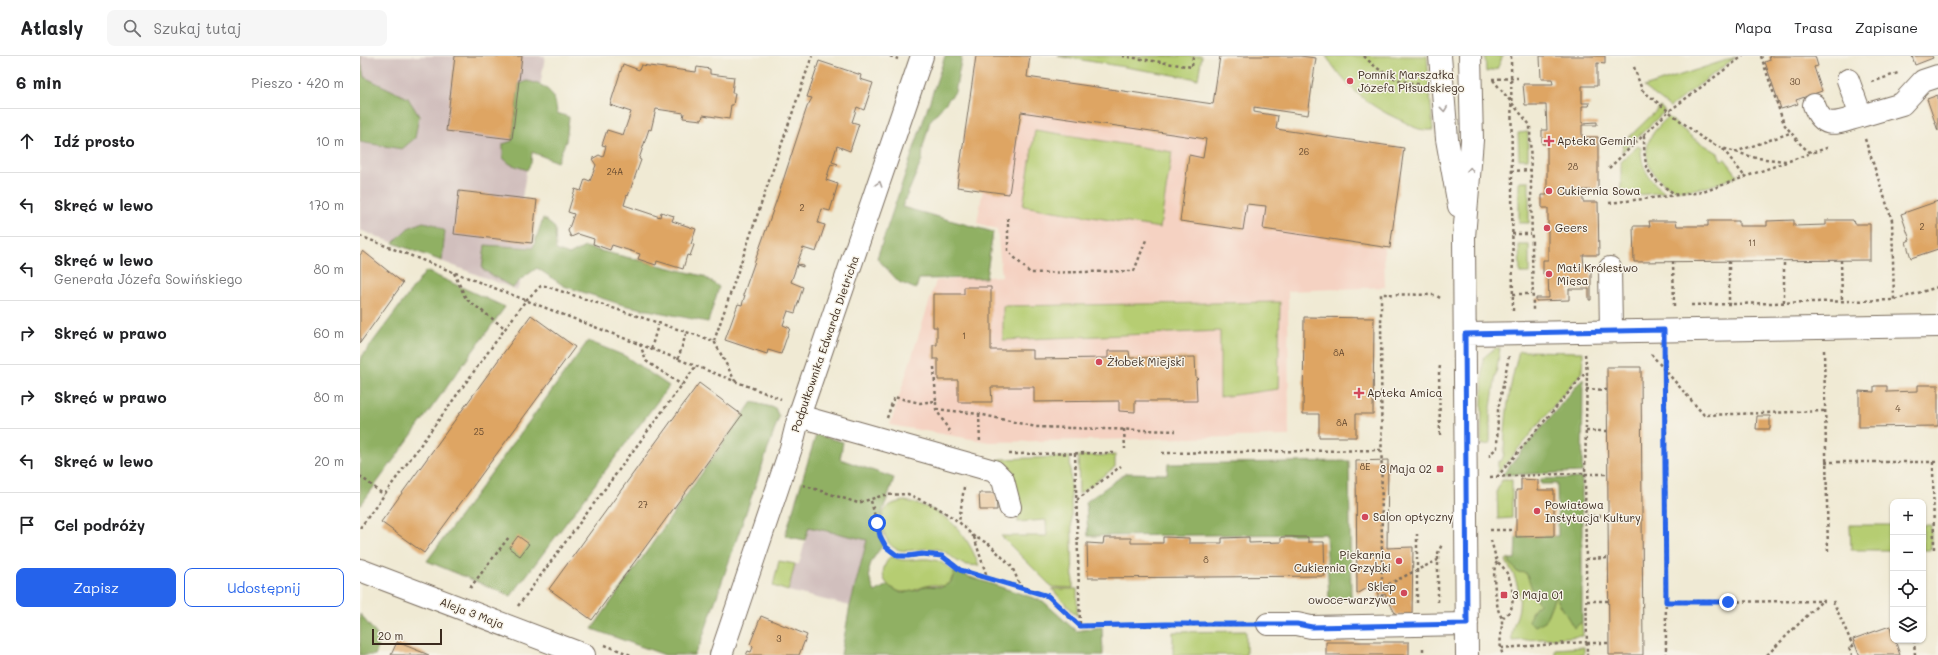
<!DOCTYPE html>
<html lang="pl">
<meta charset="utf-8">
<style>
:root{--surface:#fff;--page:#f6f6f6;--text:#202124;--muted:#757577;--line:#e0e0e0;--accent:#2563eb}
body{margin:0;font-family:Mali,sans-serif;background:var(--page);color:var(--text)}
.controls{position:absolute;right:12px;bottom:12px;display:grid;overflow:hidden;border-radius:8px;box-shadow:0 1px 3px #0004}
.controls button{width:36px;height:36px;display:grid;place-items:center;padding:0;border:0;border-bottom:1px solid var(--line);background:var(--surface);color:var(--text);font:20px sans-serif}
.scale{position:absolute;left:12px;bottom:10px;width:70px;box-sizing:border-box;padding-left:4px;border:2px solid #3b2a1e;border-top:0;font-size:11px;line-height:14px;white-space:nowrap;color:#3b2a1e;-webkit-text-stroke:3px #f7f3e8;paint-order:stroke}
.stop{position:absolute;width:12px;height:12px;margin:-9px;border:3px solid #2563eb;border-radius:50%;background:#fff}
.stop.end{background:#2563eb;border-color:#fff;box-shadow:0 1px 4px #0008}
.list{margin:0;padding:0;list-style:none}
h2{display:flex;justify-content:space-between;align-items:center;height:52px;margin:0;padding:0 16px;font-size:17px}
h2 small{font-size:13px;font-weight:400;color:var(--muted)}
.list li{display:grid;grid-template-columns:26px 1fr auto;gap:12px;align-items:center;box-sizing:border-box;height:64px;padding:0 16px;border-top:1px solid var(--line)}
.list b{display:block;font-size:15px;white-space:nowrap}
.list p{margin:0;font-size:13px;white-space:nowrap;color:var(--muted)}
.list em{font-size:13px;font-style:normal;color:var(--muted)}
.actions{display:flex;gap:8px;padding:12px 16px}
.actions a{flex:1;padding:9px 0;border:1px solid var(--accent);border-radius:8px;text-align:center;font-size:14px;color:var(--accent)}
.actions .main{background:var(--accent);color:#fff}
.icon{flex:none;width:22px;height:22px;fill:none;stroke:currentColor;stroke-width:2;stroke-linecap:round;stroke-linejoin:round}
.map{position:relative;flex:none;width:1578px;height:599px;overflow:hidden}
header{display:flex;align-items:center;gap:24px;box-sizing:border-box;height:56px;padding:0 20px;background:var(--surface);border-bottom:1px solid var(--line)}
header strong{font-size:19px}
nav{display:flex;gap:22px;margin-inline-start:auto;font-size:14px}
.search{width:280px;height:36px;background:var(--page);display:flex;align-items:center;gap:10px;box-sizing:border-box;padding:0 14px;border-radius:8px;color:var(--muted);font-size:15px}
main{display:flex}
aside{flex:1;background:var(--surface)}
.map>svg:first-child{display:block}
</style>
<header>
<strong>Atlasly</strong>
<div class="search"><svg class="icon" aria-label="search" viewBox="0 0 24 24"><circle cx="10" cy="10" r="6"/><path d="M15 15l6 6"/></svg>Szukaj tutaj</div>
<nav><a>Mapa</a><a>Trasa</a><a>Zapisane</a></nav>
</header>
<main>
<aside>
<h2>6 min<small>Pieszo · 420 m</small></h2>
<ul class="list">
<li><svg class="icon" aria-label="ahead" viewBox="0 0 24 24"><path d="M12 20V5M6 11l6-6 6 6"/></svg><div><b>Idź prosto</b></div><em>10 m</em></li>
<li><svg class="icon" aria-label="left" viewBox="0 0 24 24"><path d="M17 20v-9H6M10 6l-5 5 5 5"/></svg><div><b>Skręć w lewo</b></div><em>170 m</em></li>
<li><svg class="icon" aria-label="left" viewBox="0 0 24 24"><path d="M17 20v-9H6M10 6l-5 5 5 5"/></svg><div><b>Skręć w lewo</b><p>Generała Józefa Sowińskiego</p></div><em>80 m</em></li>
<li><svg class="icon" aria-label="right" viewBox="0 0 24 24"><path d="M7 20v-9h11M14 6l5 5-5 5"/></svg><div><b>Skręć w prawo</b></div><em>60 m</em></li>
<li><svg class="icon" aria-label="right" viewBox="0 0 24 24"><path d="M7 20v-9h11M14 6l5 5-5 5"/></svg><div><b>Skręć w prawo</b></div><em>80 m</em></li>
<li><svg class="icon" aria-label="left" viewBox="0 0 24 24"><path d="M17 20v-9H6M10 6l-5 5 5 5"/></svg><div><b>Skręć w lewo</b></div><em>20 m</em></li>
<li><svg class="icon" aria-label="arrive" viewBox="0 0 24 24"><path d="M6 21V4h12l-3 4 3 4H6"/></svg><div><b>Cel podróży</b></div></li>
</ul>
<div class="actions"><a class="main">Zapisz</a><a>Udostępnij</a></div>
</aside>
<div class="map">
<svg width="1578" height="599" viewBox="0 0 1578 599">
<rect width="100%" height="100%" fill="#f7f3e8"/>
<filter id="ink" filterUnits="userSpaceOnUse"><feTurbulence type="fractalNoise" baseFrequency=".025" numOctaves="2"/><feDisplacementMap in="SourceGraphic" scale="8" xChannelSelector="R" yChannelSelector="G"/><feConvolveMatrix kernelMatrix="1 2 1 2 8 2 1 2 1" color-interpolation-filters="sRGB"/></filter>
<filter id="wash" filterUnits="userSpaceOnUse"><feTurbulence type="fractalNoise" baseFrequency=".012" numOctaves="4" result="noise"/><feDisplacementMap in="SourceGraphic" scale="16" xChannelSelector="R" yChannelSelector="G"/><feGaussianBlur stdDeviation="0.9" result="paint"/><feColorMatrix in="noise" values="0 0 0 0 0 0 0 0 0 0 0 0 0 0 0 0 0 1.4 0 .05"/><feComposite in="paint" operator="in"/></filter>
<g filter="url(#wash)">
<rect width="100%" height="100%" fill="#f0ead4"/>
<!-- built -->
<path fill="#f5d2c2" d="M616,0H670L667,21L853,48L860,0H940L894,51V56L918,60L916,73L1044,92L1030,192L1024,191L1025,231L928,235L929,380L629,386L530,369L576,225L642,220L637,173L617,167L623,134L597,131Z"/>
<!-- industrial -->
<path fill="#d1bfbd" d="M0,0H185L162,142L177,144L172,187L175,190L157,234L0,174Z
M449,471L507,484L490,550L428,535L435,508H439Z"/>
<!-- green -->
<path fill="#b6cd72" stroke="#787c48" d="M698,0H842L838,23Z
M966,0H1067L1073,74C1054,75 1053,69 1036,62C1004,47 986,30 966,0Z
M1125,0H1143L1137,13L1126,16Z
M1376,1L1310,51L1284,31Z
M1300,51L1305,55L1262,96L1263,87Z
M1308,61L1333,82L1358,97L1361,104L1365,103L1378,120C1357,128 1340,135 1318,134C1314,134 1310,131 1307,129C1292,121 1282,102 1289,85C1293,75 1301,68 1308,61Z
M675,74L812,96L800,172L663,150Z
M1168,76V103H1159L1158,77Z
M1278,90L1281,92C1281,111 1289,125 1305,136L1261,141V106Z
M1159,125H1169V167H1159Z
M1159,189H1169V217H1160Z
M920,246L918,333L860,341V275L643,284V250Z
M1135,292H1140L1130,358V388L1121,389L1123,302Z
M1159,295L1223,296L1222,316L1138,417V406L1142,404L1144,398C1145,360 1149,332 1159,295Z
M755,399V411L719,438L718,400Z
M710,401L713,532L692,531L641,480H687L686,464L658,466L656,437L639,411V403Z
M1142,424H1152V462L1138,463L1137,434Z
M545,445C584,452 606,474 619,510C613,509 606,510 601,507C593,504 589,496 580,494C560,487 534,508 524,477C522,471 521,464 523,458C526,449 536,446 545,445Z
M1490,469H1533V494H1491Z
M1563,469H1571V494H1563Z
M531,500C545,509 559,500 574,504C582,505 588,512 595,516C584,539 583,525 566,530C558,532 551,537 542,536C539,536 536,534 534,533C519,525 521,511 531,500Z
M1149,502L1150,507L1166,516L1171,528L1173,539L1179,547L1171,557L1185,565L1195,540L1214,571L1222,566L1223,580L1152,585C1151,575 1154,569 1157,560C1163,542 1157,522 1147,507L1146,504Z
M419,505L435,508L428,535L413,530Z
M692,533H717V560Z
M886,575V599H813V576Z
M1224,591V599H1195V593Z"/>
<!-- forest -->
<path fill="#90b064" stroke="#666d41" d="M0,0L4,21L48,42L59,60L55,82L42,93L0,86Z
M585,0H602L595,36L570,65L563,91L562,104L542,151L633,176L626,222L559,223L556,233L539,226L517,202Z
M167,25C187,29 195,36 197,57L209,61L206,85L197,106L172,96L171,107L167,114L150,108L143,102V88L152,85L159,28Z
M183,162L195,172L196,194L209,199L225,191L343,220L359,231L348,266L263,249L204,230L177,212L160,224L153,232L122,213L125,189L173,192Z
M63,166L73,168L85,175L82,205L33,187L48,172Z
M66,215L145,251L0,450V303Z
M228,285L265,300L309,330L151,540L67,505Z
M1223,322L1222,416L1142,419Z
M392,346L415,352L419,361L340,589L334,599H305L232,573Z
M456,379L483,386L480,403L534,422L521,460L523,489C509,508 504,513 515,536L527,529L541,537L558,534L566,530L582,531L590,527L595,516L683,545L716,575L742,571L743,599H481L490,550L507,484L449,471L445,484L425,480Z
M989,405L991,543L969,544L966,478L728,480L726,446L766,417L807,418L808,408Z
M1222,422V566L1214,572L1195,540L1185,565L1175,570L1169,566L1171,557L1179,547C1172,538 1171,527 1166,517L1157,516L1150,507L1149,503H1155L1156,481L1198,480L1197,428H1181V423Z
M0,558L21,584L15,599H0Z"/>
<g id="blocks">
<!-- building -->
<path fill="#dea564" d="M95,0H162L152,83L86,75Z
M616,0H670L667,21L853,48L860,0H940L956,2L948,59L894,51V56L918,60L916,73L1044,92L1030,192L903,173L906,150L887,148L883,174L820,165L829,99L843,102L846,83L661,56L649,138L597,131Z
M1180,0H1245V8L1237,7V30H1222V47H1230L1229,50H1222V67L1237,66V69H1222V81H1238V134H1223V146H1238L1239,199H1223L1224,211H1231V244H1229V233H1209V244L1176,245V242H1189L1188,219L1183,218V204H1188V152H1182V139H1187V88H1182V74H1187L1186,49H1165L1163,28H1193L1192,23H1181Z
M1409,0H1455L1458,10L1454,11L1462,35L1436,44L1438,48L1421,53L1405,6L1410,4Z
M1552,0H1572L1573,2L1555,9Z
M459,5L501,19L500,23L513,27L504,54L497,51L492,66L499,68L490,95L477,90L472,106L478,108L477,110L471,108L466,124L478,128L470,155L462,153L458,167L465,169L456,196L443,192L437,208L443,209V211L437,209L431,226L443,231L435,257L428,255L423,269L430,272L421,298L408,294L407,298L365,284L378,248L382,249L385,239H383L418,140L447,51L452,42L447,41Z
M263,8L279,14L281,9L336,16L337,11L350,13V18L374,21L372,37H375L373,49H371L369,63L343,59L342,64L323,62L324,57L296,53L291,74L289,73L279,103L281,104L268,140L267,139L264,149L300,161L301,156L314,160L312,165L336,173L331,188L334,189L330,200L327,199L323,213L297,205L296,209L278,203L280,198L252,189L250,194L233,188L234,183L218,178L211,181L208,175L214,158L208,156L215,133L221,135L225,123L230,125L236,109L232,103L239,99L243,101L246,90L242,89L247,74L263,79L271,56L250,49Z
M1578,39V75L1567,43Z
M99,135L177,144L172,187L94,178Z
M1578,145V193L1551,202L1546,186L1550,184L1541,158Z
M1434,164V170L1466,169V164H1493L1494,168H1510V204L1274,206L1273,170H1290L1289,165H1316L1317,170H1348V165H1379V170H1407V165Z
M3,195L43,227L0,287V199Z
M604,231H631V294H673V303L748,302V295H769L770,302L835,301L836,322H838L836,324L837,345H775V356L759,355V345L674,346V331H631L632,346H598V324H578V303H573V289H577V271H573V238H604Z
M171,259L215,291L64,497L21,466Z
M944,261L1014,262L1013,358H996V381H959V358H943Z
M1247,311H1281L1283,599H1249Z
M339,327L382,359L232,564L189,533Z
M1558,329H1578V370L1499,371V335L1514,336V330H1527V336L1558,335Z
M1397,360H1410V373H1396Z
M1028,404L1027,492L1053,491L1052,559H1036L1025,538L1018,542V526L997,538L996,405Z
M1161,423L1178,424V434H1194V480L1156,481V434H1161Z
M619,437H636L637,454H620Z
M158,480L169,488L160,500L149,492Z
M803,481L829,482V487H862V482L889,481V487L921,486V481H948V486H964L965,520L728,522L727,487L743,488L744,482H771V487H803Z
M401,560L447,579L439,599H386L388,595L391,596L393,591L390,588Z
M1530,570L1533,584H1535L1540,599H1499L1493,583Z
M37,586L69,599H31Z
M966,586H1049V599H966Z"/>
</g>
</g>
<g filter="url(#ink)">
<use href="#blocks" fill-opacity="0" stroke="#7a6d5e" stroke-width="1"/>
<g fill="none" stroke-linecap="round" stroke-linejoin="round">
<defs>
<path id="minor" d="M1080,0L1087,83L1099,150
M1488,24L1501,60L1542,48L1563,25L1578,20
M1454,49C1464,76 1478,66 1501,60
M1250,212L1251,275
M1105,278L1578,270
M439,360L634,415L643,424L650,451
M0,514L224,599
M908,568H937L951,571L1107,568
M361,599L431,392L439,360L562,0
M1107,599L1104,181L1112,84L1110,0"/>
</defs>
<!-- minor casing -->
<use href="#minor" stroke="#7a6d5e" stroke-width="24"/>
<!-- path -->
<path stroke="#7a6d5e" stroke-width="2.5" stroke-dasharray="3 3" stroke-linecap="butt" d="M530,0L538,3
M762,0L832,11L833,0
M1004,0C1019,16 1036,26 1059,28
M1151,0L1153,255
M1401,0L1424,68L1442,90L1451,97L1470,91
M1274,11L1282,34L1342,82L1359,91L1396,102L1426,105
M1132,23L1158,22
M1133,24L1170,69L1173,254
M1512,26L1538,17
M1284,79C1284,115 1287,121 1317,139
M1505,83L1532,164L1534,244
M1363,93L1385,121
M1375,96L1430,77
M1249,112L1309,55L1383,0
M1151,115L1171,114
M1249,147L1343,136L1451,97
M648,162V195L670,217L774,215L786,184
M1152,178H1171
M0,180L421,343
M1481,204L1482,244
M1313,205L1314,250
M1369,205V248
M94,217L106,243L146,273
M1153,238H1172
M1424,246V204
M1331,249L1534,244L1578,231
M354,285L452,0
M280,288L286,305L322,329
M291,293L298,269
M1464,294L1468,497
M1305,297L1306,599
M1225,298L1227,316L1225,418L1227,599
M1291,298L1344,359L1464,355
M318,303L326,278
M574,311L576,345
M1226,333L1247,334
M576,353L619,358L676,371L816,375
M619,358L620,388
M527,362L534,341L560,347L576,345V353L591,378
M764,373L765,393
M1226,375H1247
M1080,379L1079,316L1080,310
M715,397L720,570
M802,397L1022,394
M649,398L757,397
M1130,401V398L1137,392L1138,354L1149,300
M1465,406H1578
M1573,406L1574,496
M1225,418H1247
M0,420L24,439
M1130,421L1225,417
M1137,421L1226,316
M443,429L498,447L524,439L548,438L578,452L599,466
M604,431L599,466L613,480L629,488L652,511L661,531L688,540L720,570L886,568
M717,444L761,410
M511,445C517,464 519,502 548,500C559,500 570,496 581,500C589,502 594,511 601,514C620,522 641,525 661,531
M1226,460H1248
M0,472L166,244L182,229L354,285L375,325
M1130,474H1154
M614,481L627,521
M1131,484L1137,506C1150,514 1156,538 1151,553C1149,557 1145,560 1142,562
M1226,503L1248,502
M1137,506C1131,513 1136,543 1138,553C1139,557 1142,561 1142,565C1142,576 1138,589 1143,599
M1023,531L1057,514V478
M110,532L149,481
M1227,545H1248
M1473,545L1493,590L1489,591L1492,599
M1026,546L1022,540L1021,238L1075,239L1082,243
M1078,546V497L1082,488
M1306,546L1468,545
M1057,547V514L1078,504
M158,550L336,310
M1554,584L1555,599
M1227,587H1249
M245,589L271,599
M1063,592V599
M1141,592L1227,586
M1407,599L1462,545"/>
<!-- minor -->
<use href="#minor" stroke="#fff" stroke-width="22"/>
</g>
<!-- one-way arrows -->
<defs><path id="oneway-chevron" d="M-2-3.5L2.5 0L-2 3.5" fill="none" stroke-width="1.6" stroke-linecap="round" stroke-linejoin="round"/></defs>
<g stroke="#a79f9a">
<use href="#oneway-chevron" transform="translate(1084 53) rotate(84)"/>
<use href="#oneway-chevron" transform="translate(1110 114) rotate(-86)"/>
<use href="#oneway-chevron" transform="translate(519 128) rotate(-72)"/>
</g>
</g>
<g fill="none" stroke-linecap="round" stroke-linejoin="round" filter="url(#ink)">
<!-- route -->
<path stroke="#2563eb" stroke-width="5" d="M517,467L520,480L526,491L538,500H548L562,498L582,500L600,514L688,540L720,570L806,568H937L952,571L1107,568L1105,278L1304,274L1306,546H1368"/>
</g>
<!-- markers -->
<g fill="#d1495b" stroke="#f7f3e8" stroke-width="1.5">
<circle cx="990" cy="25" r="4"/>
<path d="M1187 79h4v4h4v4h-4v4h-4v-4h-4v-4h4z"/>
<circle cx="1189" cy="135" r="4"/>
<circle cx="1187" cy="172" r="4"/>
<circle cx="1189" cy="218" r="4"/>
<circle cx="739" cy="306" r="4"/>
<path d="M997 331h4v4h4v4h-4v4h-4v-4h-4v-4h4z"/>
<rect x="1076" y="409" width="8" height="8" rx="2"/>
<circle cx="1177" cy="455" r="4"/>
<circle cx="1005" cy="461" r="4"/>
<circle cx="1039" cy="505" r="4"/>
<circle cx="1044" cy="537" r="4"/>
<rect x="1140" y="535" width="8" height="8" rx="2"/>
</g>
<g text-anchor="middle" stroke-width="3" stroke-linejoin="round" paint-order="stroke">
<!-- number labels -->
<g font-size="9" fill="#644930">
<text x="1435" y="29">30</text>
<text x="944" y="99">26</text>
<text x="1213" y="114">28</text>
<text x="255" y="119">24A</text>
<text x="442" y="155">2</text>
<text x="1562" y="174">2</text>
<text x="1392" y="190">11</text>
<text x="604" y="283">1</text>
<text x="979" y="300">8A</text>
<text x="1538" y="356">4</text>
<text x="982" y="370">8A</text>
<text x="119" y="379">25</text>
<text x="1005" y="414">8E</text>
<text x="283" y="452">27</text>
<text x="846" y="507">8</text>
<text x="419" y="586">3</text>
</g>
<!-- poi labels -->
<g font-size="11" fill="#3b2a1e" stroke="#f7f3e8" text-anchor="start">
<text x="998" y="23">Pomnik Marszałka<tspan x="998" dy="13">Józefa Piłsudskiego</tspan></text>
<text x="1197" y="89">Apteka Gemini</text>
<text x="1197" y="139">Cukiernia Sowa</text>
<text x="1195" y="176">Geers</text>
<text x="1197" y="216">Mati Królestwo<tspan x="1197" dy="13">Mięsa</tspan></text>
<text x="747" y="310">Żłobek Miejski</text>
<text x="1007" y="341">Apteka Amica</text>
<text x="1072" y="417" text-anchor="end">3 Maja 02</text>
<text x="1185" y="453">Powiatowa<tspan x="1185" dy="13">Instytucja Kultury</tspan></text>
<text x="1013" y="465">Salon optyczny</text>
<text x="1031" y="503" text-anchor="end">Piekarnia<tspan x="1031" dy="13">Cukiernia Grzybki</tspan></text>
<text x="1036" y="535" text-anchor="end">Sklep<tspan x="1036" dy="13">owoce-warzywa</tspan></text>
<text x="1152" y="543">3 Maja 01</text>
</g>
<!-- street labels -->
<g font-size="11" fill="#3b2a1e" stroke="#f7f3e8">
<text transform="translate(465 288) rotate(-71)" y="4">Podpułkownika Edwarda Dietricha</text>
<text transform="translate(112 557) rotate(21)" y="4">Aleja 3 Maja</text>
</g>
</g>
</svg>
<div class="controls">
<button>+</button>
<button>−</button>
<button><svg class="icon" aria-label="locate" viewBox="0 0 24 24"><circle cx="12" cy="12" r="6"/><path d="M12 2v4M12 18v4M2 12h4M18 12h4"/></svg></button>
<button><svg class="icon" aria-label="layers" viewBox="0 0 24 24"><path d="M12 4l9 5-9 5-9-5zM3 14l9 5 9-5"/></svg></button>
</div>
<div class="scale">20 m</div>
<div class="stop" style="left:517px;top:467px"></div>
<div class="stop end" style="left:1368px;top:546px"></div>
</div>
</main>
